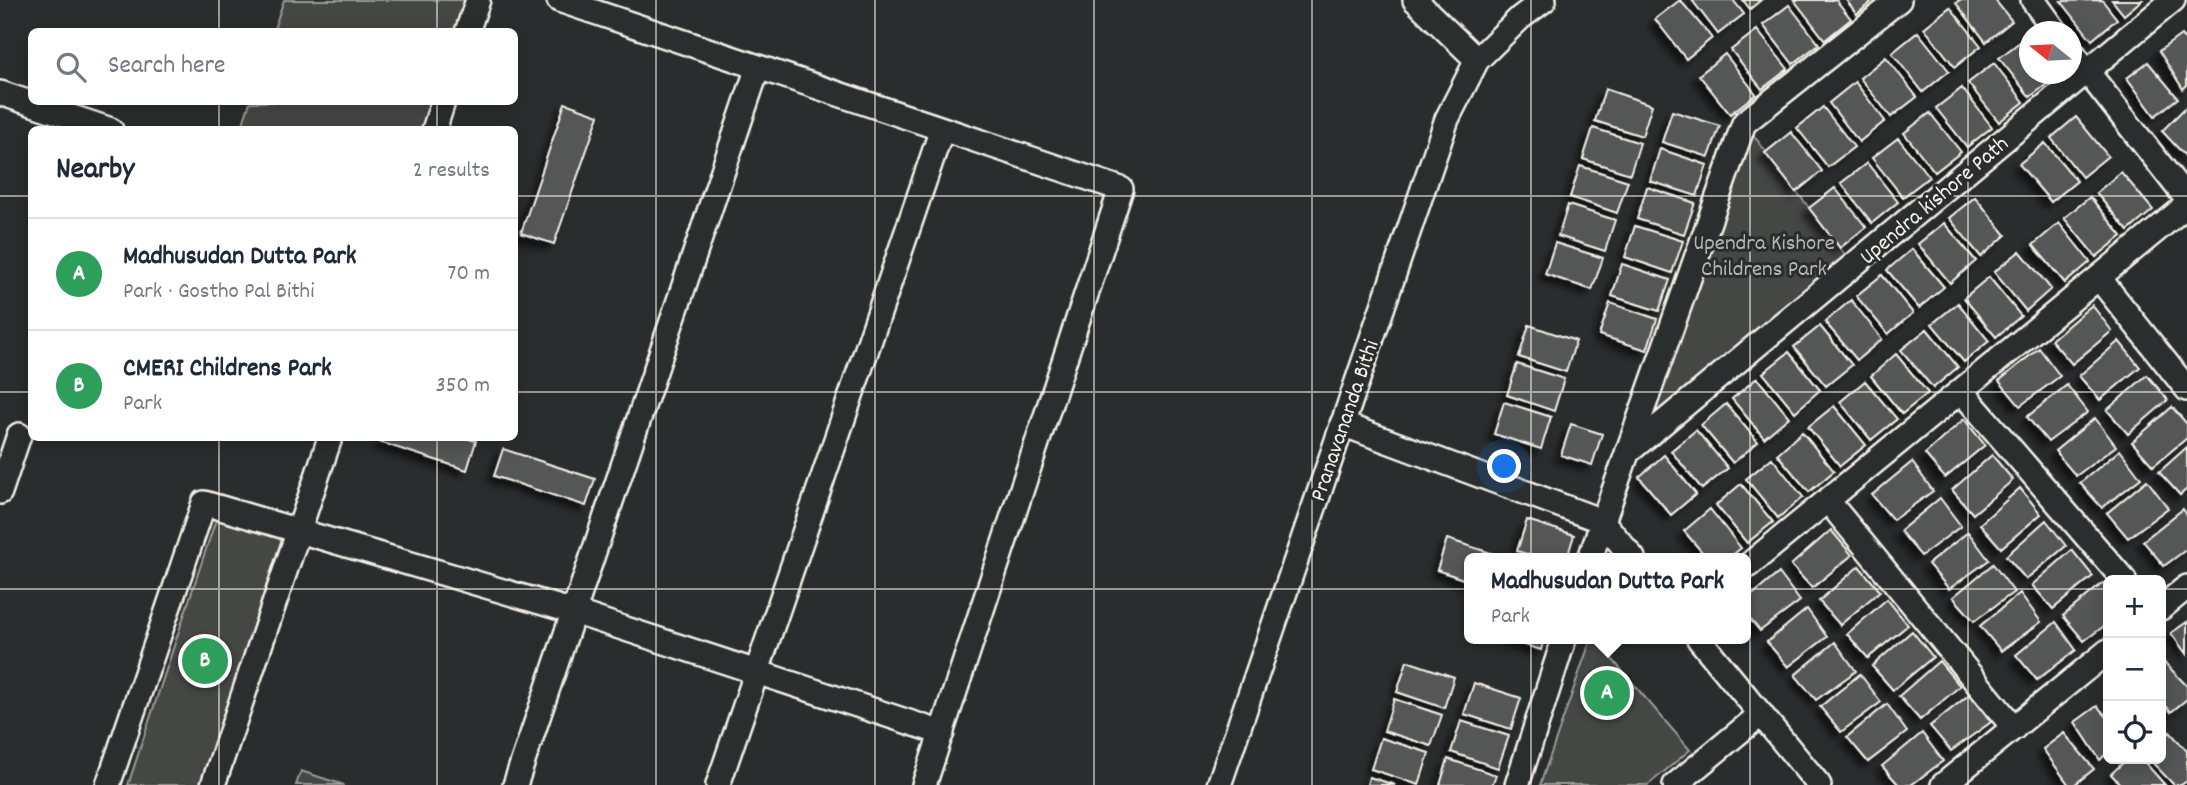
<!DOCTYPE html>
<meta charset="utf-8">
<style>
:root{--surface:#fff;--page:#f2f2f3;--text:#1f2937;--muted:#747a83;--line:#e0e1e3;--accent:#845c67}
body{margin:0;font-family:Dekko,sans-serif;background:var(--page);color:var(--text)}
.controls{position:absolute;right:21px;bottom:21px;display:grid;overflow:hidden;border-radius:10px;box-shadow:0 4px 18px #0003}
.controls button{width:63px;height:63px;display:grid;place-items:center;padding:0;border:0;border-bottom:2px solid var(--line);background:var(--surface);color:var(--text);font:35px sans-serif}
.compass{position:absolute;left:2019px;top:21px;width:63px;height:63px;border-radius:50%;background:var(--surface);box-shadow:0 4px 18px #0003;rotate:288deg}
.you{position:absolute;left:1505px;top:467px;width:24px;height:24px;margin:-18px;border:5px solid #fff;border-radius:50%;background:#1a73e8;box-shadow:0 0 0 10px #1a73e833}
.badge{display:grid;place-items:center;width:46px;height:46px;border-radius:50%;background:var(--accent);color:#fff;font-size:23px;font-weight:700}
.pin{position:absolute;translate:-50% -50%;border:4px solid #fff;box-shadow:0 2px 7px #0006}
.popup{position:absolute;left:1464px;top:553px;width:287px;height:91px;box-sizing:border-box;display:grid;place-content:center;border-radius:10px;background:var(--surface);filter:drop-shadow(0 2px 5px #0005);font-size:23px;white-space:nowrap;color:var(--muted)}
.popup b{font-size:26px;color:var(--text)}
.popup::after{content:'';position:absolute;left:50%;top:100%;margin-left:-14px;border:14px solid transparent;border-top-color:var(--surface)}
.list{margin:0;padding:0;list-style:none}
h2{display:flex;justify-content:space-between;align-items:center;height:91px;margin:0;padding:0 28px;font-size:30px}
h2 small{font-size:23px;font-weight:400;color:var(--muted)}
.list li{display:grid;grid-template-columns:46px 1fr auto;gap:21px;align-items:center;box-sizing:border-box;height:112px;padding:0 28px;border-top:2px solid var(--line)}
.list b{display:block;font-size:26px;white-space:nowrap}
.list p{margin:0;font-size:23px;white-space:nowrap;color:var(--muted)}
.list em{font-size:23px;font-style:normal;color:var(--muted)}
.icon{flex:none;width:38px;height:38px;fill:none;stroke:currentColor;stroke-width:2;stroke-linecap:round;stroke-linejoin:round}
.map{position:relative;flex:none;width:2187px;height:785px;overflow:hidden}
.search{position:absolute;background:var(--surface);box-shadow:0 4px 18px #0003;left:28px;top:28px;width:490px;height:77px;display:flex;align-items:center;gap:18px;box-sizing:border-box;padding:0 24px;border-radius:10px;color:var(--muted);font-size:26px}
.panel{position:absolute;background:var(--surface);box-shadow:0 4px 18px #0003;left:28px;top:126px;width:490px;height:315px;border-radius:10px}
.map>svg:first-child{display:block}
</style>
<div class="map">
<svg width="2187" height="785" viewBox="0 0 2187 785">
<defs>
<filter id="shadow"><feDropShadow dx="-6" dy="6" stdDeviation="3.5" flood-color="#0009"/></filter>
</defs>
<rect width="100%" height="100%" fill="#2a2d2e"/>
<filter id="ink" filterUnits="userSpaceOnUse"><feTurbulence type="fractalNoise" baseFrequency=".0143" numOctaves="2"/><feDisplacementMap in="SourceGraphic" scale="14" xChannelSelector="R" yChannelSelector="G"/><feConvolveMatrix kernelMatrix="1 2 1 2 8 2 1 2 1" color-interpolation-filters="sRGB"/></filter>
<g filter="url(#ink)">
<!-- green -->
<path fill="#444645" stroke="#9c9c96" stroke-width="2" d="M284,0H478L467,31L273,32Z
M250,102H443L434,129L241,130Z
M1744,123L1853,265L1642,430Z
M217,516L282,538L201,785H128Z
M1591,639H1595L1690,750L1648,785H1540Z
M301,771L344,785H296Z"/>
<!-- building -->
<path fill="#555756" stroke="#f4f1e8" stroke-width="2" filter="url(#shadow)" d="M1680,0L1712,38L1686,59L1655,19Z
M1692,0H1733L1744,14L1718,34Z
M1743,0H1761L1750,9Z
M1794,0H1836L1851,19L1825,40Z
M1846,0H1874L1857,14Z
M1959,0H1995L2012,21L1986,42L1956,3Z
M2102,0L2117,19L2092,40L2061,1Z
M2112,0H2142L2124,15Z
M1789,5L1819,44L1793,64L1763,25Z
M1950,7L1981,46L1955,67L1924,28Z
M1757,30L1788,69L1762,89L1731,50Z
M1918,32L1949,71L1923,92L1892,53Z
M2181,35L2187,42V85L2183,89L2159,51Z
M2025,38L2030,43V74H2053L2056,77L2030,97L1999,58Z
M1725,54L1756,94L1730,114L1699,75Z
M1886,57L1917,97L1891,117L1860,78Z
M2148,62L2178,98L2155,116L2127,78Z
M1994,63L2024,102L1999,122L1968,83Z
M1855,82L1885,121L1859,142L1829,103Z
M1962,88L1992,127L1967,147L1936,108Z
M1605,89L1652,105L1642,136L1595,121Z
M565,103L599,115L554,244L521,233Z
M1823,107L1854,147L1828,167L1797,128Z
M2186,107L2187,108V158L2162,131Z
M1672,111L1720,126L1709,157L1662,142Z
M1930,113L1961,152L1935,172L1904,133Z
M2076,117L2108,156L2082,177L2051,138Z
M1593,128L1640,143L1630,174L1583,159Z
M1791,132L1822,171L1796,192L1765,153Z
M1898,138L1929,177L1903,197L1872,158Z
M2045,143L2077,181L2051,202L2019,164Z
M1660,149L1707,165L1697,196L1650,181Z
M1867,163L1898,202L1872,223L1841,183Z
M1580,166L1628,181L1617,213L1570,197Z
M2121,172L2153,210L2128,231L2096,193Z
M1647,187L1695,203L1684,234L1637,219Z
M1835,188L1866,227L1840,248L1809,208Z
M1975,197L2006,235L1981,257L1949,218Z
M2090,197L2122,236L2096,257L2064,218Z
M1568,205L1615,220L1605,251L1558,236Z
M1944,223L1976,261L1950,283L1918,244Z
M2059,223L2090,262L2065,283L2033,245Z
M1635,226L1683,241L1672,273L1625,257Z
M1555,243L1603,258L1592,290L1545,274Z
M1912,249L1944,287L1919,308L1887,270Z
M2020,251L2051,289L2026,311L1994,272Z
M1622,264L1670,280L1659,311L1612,296Z
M1882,275L1913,313L1888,334L1856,296Z
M1989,277L2021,316L1996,337L1964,298Z
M1851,300L1882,339L1857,360L1825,322Z
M1610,303L1657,319L1647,350L1599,335Z
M1958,303L1989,341L1964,362L1932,324Z
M2092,305L2112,331L2072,364L2051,340Z
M1529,325L1576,341L1566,372L1519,357Z
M1820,326L1852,365L1826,386L1794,347Z
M1927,329L1958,367L1933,388L1901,350Z
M2119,341L2140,367L2100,400L2079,376Z
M2039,348L2060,376L2020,406L1999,381Z
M1789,352L1820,390L1795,412L1763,373Z
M1896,354L1928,393L1902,414L1871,376Z
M1517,364L1564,379L1554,411L1507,395Z
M2147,375L2168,400L2128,434L2107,410Z
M1757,378L1789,417L1764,438L1732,399Z
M1865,381L1897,419L1871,440L1840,402Z
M2067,385L2088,412L2048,442L2027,417Z
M1504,402L1551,417L1541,449L1494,434Z
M1726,404L1758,442L1733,463L1701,425Z
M1834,406L1866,445L1840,466L1808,427Z
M2172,407L2187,424V438L2153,466L2132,442Z
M2095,418L2116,446L2076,476L2055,451Z
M1964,419L1985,445L1945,478L1925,454Z
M1571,424L1602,434L1592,465L1561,455Z
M1696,430L1728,468L1702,489L1671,451Z
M1802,432L1834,471L1809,492L1777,454Z
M381,438H465L476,441L467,470L379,442Z
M2187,447V489L2180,495L2159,472Z
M503,449L595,479L586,506L494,476Z
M2120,450L2141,478L2102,508L2080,483Z
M1664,455L1696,494L1671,515L1639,477Z
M1992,455L2013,480L1973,514L1952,490Z
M1772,458L1803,497L1778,518L1746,479Z
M1912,462L1933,491L1893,520L1872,495Z
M2147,480L2168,508L2128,538L2107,513Z
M1741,484L1773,522L1747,543L1716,505Z
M2020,488L2041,514L2001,548L1980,524Z
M1940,498L1961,526L1921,556L1900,531Z
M1710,509L1741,548L1729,558H1707L1684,531Z
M2183,509L2187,515V549L2164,566L2143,541Z
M1527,520L1574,535L1567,558H1540L1517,551Z
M2046,520L2066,546L2026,579L2006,556Z
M1831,530L1852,555L1812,588L1791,565Z
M1968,532L1989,560L1949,589L1928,564Z
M1447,539L1494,554L1493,558H1469V581L1437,570Z
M2072,550L2093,576L2053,609L2032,585Z
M1993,564L2014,592L1974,621L1953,597Z
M1859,566L1880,591L1840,625L1819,601Z
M1779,573L1800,601L1760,631L1745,613V601Z
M2103,583L2108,590V623L2084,641L2063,616Z
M2020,593L2041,622L2001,651L1980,626Z
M1887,599L1908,625L1868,658L1847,634Z
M1807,609L1827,637L1788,667L1767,642Z
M2056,622L2076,650L2037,680L2016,655Z
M2187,622V655L2171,633Z
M1912,631L1933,657L1893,690L1872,666Z
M1506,639H1544L1541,650Z
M1835,642L1856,671L1816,700L1795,675Z
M1407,661L1454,677L1444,708L1397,692Z
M1939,661L1960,686L1920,720L1899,696Z
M2165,663L2187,686V699L2171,712L2161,700V666Z
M1860,674L1881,702L1841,732L1820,707Z
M1474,683L1521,698L1511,729L1464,714Z
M1970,694L1991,722L1951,751L1930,726Z
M1394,699L1442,715L1431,746L1384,731Z
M1887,704L1907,732L1868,762L1847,737Z
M2097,706L2108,718V752L2100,760L2075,722Z
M1461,721L1509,736L1498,768L1451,752Z
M2170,732L2187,751V781L2181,785H2174L2149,759H2161V742Z
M1922,733L1943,761L1911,785H1899L1882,766Z
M2064,733L2094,769L2074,785H2069L2043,749Z
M1381,738L1429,753L1419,785L1371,769Z
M1448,759L1496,775L1492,785H1440Z
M2127,759H2142L2165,785H2121L2111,774Z
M1369,777L1395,785H1367Z"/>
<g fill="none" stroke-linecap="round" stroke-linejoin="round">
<defs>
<path id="minor" d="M559,0L1121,189L924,785
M1415,0L1477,60
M2033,0L2056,32
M467,32L478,0
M2072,52L2187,199
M0,93L111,130
M434,130L443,102
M2099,278L2187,389
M1961,391L2124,580
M1342,424L1602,521L1633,558
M1628,452L2173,0
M0,492L19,435
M1828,501L2014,728
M1590,558L1744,123L1899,0
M1745,568L2187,205
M2161,608L2187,587
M1699,639L1819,785
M108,785L204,503L574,612L942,733
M213,785L330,438
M515,785L758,67
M718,785L942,129
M1219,785L1447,119L1477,60L1520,18L1544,0
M1517,785L1564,639
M1675,785L1761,714
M1943,785L2108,651"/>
</defs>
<!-- minor casing -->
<use href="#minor" stroke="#f4f1e8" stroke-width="28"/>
<!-- minor -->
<use href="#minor" stroke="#2a2d2e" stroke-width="23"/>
</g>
</g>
<!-- grid -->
<path fill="none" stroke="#f4f1e8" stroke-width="2" stroke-opacity="0.55" d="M219,0V32M437,0V32M656,0V785M875,0V785M1094,0V785M1312,0V785M1531,0V785M1750,0V785M1968,0V785M219,102V130M437,102V130M0,196H32M514,196H2187M0,392H32M514,392H2187M219,438V785M437,438V785M0,589H2108M2161,589H2187"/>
<g text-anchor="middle" stroke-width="6" stroke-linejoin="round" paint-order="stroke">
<!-- street labels -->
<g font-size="23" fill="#f4f1e8" stroke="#2a2d2e">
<text transform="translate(1933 199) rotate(-40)" y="8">Upendra kishore Path</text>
<text transform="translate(1343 420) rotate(-71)" y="8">Pranavananda Bithi</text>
</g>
<!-- park labels -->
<g font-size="23" fill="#b6b5af" stroke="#2a2d2e">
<text x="1764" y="249">Upendra Kishore<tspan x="1764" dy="26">Childrens Park</tspan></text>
</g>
</g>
</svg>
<div class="controls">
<button>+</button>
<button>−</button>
<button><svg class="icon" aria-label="locate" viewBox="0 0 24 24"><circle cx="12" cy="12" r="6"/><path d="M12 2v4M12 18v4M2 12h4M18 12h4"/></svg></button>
</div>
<svg class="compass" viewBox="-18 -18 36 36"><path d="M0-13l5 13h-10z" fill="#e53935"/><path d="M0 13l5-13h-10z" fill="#747a83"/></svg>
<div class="you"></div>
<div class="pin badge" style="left:1607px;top:693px;background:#2e9e5b">A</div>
<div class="popup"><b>Madhusudan Dutta Park</b>Park</div>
<div class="pin badge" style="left:205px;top:661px;background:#2e9e5b">B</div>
<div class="search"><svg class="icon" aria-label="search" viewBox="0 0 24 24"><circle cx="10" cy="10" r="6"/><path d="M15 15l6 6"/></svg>Search here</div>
<section class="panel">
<h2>Nearby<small>2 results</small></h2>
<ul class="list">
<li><span class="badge" style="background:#2e9e5b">A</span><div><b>Madhusudan Dutta Park</b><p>Park · Gostho Pal Bithi</p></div><em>70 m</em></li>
<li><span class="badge" style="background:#2e9e5b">B</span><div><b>CMERI Childrens Park</b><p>Park</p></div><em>350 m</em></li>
</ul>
</section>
</div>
